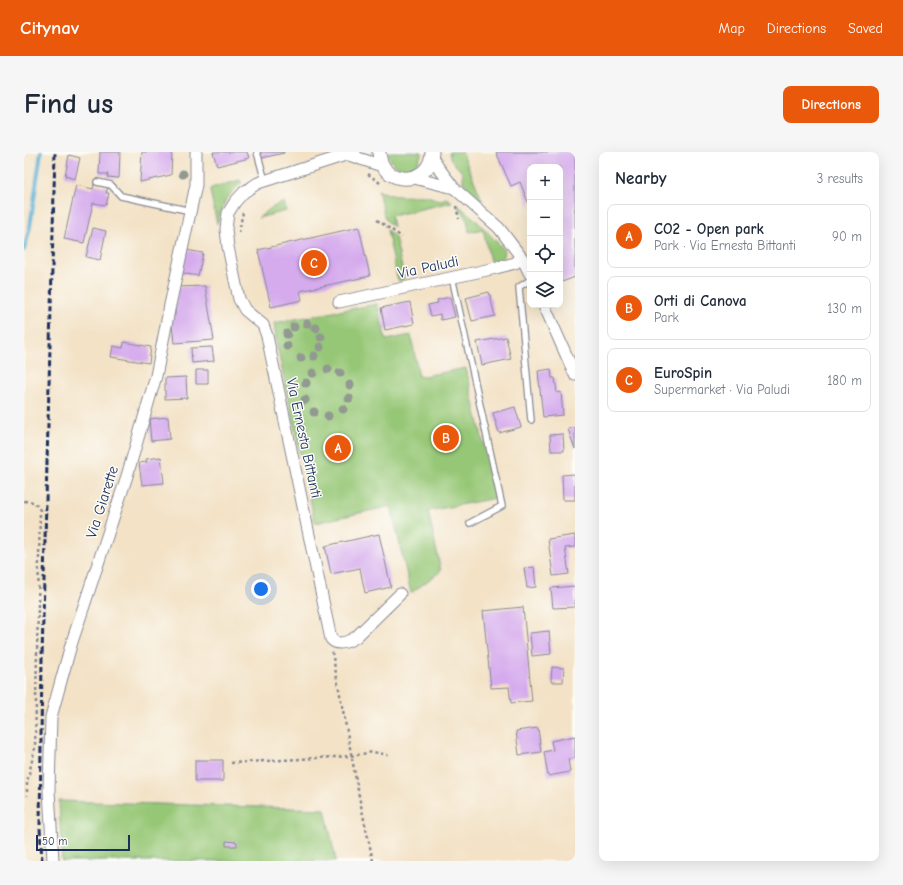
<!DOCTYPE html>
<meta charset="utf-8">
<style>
:root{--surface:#fff;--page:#f6f6f7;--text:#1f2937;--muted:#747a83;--line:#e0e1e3;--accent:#ea580c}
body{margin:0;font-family:"Comic Neue",sans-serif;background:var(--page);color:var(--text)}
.controls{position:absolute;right:12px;top:12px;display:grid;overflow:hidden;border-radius:8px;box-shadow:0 4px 16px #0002}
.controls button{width:36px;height:36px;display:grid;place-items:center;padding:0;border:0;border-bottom:1px solid var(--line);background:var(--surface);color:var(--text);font:20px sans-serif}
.scale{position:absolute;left:12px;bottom:10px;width:94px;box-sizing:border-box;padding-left:4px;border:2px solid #1b2f5e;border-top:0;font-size:11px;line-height:14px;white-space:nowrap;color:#1b2f5e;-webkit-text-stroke:3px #fdfcf7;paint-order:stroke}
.you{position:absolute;left:237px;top:437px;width:14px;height:14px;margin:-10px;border:3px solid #fff;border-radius:50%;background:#1a73e8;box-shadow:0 0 0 6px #1a73e833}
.badge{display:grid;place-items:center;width:26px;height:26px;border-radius:50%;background:var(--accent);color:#fff;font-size:13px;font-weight:700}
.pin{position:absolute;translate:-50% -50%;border:2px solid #fff;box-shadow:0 1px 4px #0006}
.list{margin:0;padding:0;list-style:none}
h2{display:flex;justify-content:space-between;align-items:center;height:52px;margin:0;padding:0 16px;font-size:17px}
h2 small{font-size:13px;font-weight:400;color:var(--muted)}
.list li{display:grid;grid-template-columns:26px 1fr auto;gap:12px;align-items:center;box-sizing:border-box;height:64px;margin:0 8px 8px;padding:0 8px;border:1px solid var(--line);border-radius:8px}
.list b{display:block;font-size:15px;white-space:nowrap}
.list p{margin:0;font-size:13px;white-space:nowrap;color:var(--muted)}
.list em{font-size:13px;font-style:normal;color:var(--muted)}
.icon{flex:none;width:22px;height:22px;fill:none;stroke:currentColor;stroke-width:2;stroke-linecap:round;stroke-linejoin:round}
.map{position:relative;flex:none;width:551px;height:709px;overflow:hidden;border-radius:8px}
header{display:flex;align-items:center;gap:24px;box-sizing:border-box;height:56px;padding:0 20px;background:var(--accent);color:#fff}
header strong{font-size:19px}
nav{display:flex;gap:22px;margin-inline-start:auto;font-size:14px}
.intro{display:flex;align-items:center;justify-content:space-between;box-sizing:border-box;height:96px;padding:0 24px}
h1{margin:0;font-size:28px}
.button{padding:10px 18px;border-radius:8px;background:var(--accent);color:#fff;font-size:14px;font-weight:700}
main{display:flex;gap:24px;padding:0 24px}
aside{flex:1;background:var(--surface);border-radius:8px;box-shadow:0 4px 16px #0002}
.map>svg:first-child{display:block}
</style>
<header>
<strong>Citynav</strong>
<nav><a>Map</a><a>Directions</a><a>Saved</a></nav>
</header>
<div class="intro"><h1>Find us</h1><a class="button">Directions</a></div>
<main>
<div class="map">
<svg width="551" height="709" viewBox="0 0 551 709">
<rect width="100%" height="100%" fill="#fdfcf7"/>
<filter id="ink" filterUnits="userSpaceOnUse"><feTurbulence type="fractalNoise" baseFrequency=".025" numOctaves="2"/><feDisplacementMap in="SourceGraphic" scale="8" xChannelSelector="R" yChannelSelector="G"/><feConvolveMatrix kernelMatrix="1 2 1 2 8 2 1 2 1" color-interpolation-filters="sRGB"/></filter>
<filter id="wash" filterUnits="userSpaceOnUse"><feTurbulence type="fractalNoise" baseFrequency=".012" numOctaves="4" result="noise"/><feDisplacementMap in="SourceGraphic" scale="16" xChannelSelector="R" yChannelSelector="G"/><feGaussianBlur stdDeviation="0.9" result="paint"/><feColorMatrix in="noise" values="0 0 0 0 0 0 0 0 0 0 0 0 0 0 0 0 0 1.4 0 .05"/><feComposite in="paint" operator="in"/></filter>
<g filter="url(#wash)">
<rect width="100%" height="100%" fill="#f3e2c6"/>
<!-- green -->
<path fill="#96c776" stroke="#587b6a" d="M364,0H398C393,22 367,22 364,0Z
M425,0H438L459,50L439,30C439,28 439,26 439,23C437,15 426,13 425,0Z
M216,28L217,29V31L208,40L201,49L193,72L186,38L187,36Z
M354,38C361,41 368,44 375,44C384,45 392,43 401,44C409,44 414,51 422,46L428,50L367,64L369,75L361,67Z
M260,50L262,59L234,66L247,56Z
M434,53L453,69L468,85L480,98V105L476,107L466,109L459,77L445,80C444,72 443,61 435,58Z
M363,78L371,85L380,125L379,128L374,129Z
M353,152L362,188L387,183L395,225L442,216L472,346L404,359L417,419L387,441L367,354L291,371L253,194L250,171Z
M35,649L301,657L312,709H38Z"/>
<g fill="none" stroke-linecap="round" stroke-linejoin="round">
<!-- stream -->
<path stroke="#56aed3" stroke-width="4" d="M0,98L6,75L17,0"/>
</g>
<g id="blocks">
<!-- building -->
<path fill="#d5abed" d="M76,0H96L95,26L83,25L84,22H75Z
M118,0H148L147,23L116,30Z
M189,0H223L225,6L193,14Z
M236,0H260V1L238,6Z
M472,0H551V56L550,57L551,60V125L538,130L536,124V15H506V55L496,30L487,34Z
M45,3L56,6L51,27L41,24Z
M70,32L84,35L82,41H85L82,53L69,51L60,91L40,87L52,33L69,37Z
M335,75L346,124L276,139L278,148L247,155L234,98Z
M69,76L82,79L76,108L62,105Z
M162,98L179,101L174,124L157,121Z
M181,134L190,188L150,191L147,164H151L153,135Z
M465,140L471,164L448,169L442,146Z
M426,145L431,165L417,168L416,162L407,164L404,153L414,151L413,148Z
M386,150L390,172L361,178L357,156Z
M482,185L487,207L458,213L453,190Z
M100,190L127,195L125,211L87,205L89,194L99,196Z
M188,195L190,209L168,211L167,196Z
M527,217L528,226H531L533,241L537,240L539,263L519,265L514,219Z
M172,218H184V232H172Z
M162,225L163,246L141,247V226Z
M491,255L497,275L475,281L469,261Z
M144,265L146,287L127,289L125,267Z
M551,275V297L544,277Z
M539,282L540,299H527L526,283Z
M137,305L140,331L118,333L115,311L123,310L122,307Z
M551,322V348H539L538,323Z
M355,382L367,435L341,441L336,416L307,422L301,394Z
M551,383V395L541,396L545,422L529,424L524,387Z
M510,415L512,435L503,436L500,416Z
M551,434V455L529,456L527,436Z
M499,455L508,549L487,551L485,535L467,536L459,459Z
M525,479L527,502L508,504L506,481Z
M528,515L540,516L539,530H527Z
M514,576L517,600L495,603L492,579Z
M551,584V606L544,607L546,620L524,624L520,600L529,598L527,589Z
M171,608H199V629H171Z
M202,689L213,690V694H202Z"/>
</g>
</g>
<g filter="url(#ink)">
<use href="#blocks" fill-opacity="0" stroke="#878892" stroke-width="1"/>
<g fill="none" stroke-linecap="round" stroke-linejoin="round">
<defs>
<path id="service" d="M233,0L241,29
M73,30L87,33L97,44L167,59
M428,125L478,354L446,371
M506,128L495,135L507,268"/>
<path id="minor" d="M331,0L234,31L220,40L211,50L204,61L202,77L204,95L215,147L221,158L239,173L243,184L307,487C314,495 324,490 332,485L376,442
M325,3L358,14
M408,5L414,15L430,36L475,76L498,106L506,122
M390,26L430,36
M315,150L472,116L491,111L498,106
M520,153L551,223
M29,709L25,638L27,565L47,493L103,324L132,224L146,153L172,33V0"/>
<path id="tertiary" d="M355,0C356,35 407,35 408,0"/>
</defs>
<!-- service casing -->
<use href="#service" stroke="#878892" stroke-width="8"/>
<!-- minor casing -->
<use href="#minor" stroke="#878892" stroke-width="13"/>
<!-- tertiary casing -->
<use href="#tertiary" stroke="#878892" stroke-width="15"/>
<!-- path -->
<path stroke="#878892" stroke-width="2.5" stroke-dasharray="3 3" stroke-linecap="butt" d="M344,22L356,31
M432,54L435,67
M353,68L378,85
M215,81L218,64L219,61
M0,349L10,350L16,358L11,596L3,630V644
M308,500L336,649L349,709
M207,611L327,604L349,600L364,603"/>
<!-- service -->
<use href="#service" stroke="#fff" stroke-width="5.5"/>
<!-- minor -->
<use href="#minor" stroke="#fff" stroke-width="11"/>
<!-- tertiary -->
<use href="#tertiary" stroke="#fff" stroke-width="13"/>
<!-- rail -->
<path stroke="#1b2f5e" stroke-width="3" stroke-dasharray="6 3" stroke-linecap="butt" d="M18,709L16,676L18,505L31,0"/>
</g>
<!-- trees -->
<g fill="#919991">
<circle cx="159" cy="22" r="4.5"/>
<circle cx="283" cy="172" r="4.5"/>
<circle cx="270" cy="175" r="4.5"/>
<circle cx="292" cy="176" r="4.5"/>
<circle cx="263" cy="182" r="4.5"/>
<circle cx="297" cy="185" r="4.5"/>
<circle cx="263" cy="194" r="4.5"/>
<circle cx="296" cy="195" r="4.5"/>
<circle cx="290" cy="204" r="4.5"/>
<circle cx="277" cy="206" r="4.5"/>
<circle cx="304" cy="217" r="4.5"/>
<circle cx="289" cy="221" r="4.5"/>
<circle cx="316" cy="221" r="4.5"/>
<circle cx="282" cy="231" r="4.5"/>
<circle cx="326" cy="233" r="4.5"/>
<circle cx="325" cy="246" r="4.5"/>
<circle cx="281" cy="248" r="4.5"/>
<circle cx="319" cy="257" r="4.5"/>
<circle cx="290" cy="260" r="4.5"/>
<circle cx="304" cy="264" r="4.5"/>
</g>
</g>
<g text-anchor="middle" stroke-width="3" stroke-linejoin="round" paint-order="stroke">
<!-- street labels -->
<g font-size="15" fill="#1b2f5e" stroke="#fdfcf7">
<text transform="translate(404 115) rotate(-12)" y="5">Via Paludi</text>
<text transform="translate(280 286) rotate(78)" y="5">Via Ernesta Bittanti</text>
<text transform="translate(78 350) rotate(-72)" y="5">Via Giarette</text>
</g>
</g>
</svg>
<div class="controls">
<button>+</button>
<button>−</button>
<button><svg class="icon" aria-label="locate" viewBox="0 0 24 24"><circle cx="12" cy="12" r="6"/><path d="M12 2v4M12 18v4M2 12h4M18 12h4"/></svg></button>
<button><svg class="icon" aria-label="layers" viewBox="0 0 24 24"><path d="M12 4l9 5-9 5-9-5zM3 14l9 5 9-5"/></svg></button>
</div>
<div class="scale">50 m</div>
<div class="you"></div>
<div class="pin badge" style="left:314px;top:296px">A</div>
<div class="pin badge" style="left:422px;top:286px">B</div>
<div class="pin badge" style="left:290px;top:111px">C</div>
</div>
<aside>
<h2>Nearby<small>3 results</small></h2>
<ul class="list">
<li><span class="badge">A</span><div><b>CO2 - Open park</b><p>Park · Via Ernesta Bittanti</p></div><em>90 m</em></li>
<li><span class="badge">B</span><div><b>Orti di Canova</b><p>Park</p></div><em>130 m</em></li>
<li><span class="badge">C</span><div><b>EuroSpin</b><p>Supermarket · Via Paludi</p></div><em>180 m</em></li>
</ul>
</aside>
</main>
